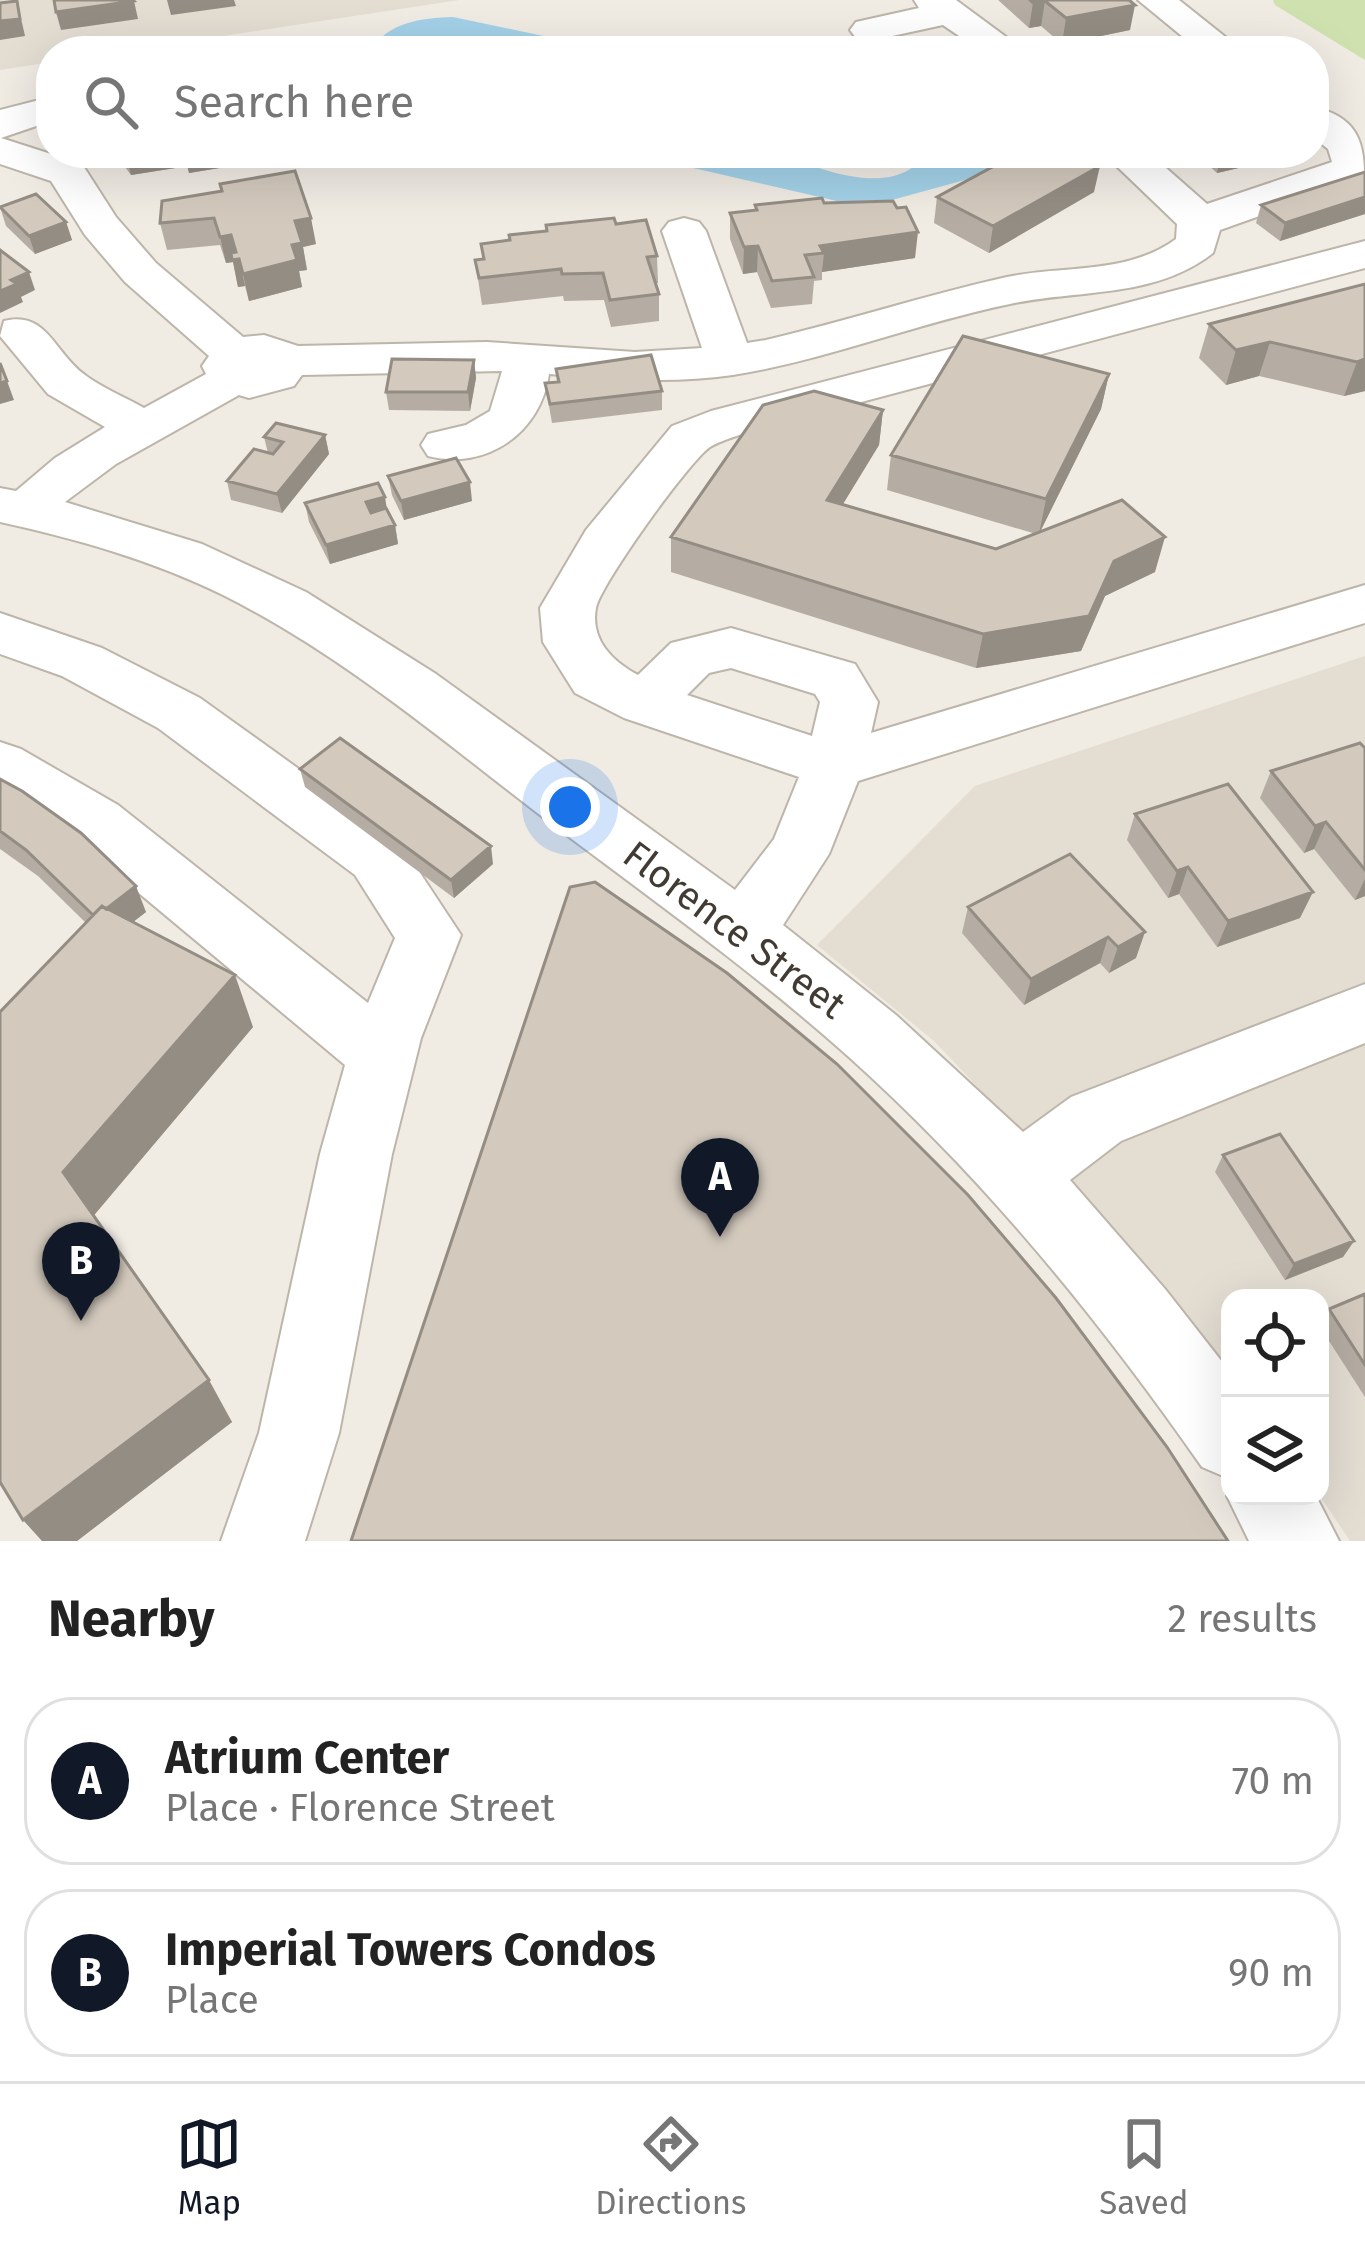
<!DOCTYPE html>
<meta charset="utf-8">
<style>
:root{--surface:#fff;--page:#f2f2f2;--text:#222;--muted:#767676;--line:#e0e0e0;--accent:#111827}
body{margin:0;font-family:"Fira Sans",sans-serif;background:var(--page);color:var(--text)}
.controls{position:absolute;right:36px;bottom:36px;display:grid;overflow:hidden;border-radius:24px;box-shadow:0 12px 48px #0002}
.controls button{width:108px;height:108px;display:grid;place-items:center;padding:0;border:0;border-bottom:3px solid var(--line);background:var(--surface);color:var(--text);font:60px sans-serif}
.you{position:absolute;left:570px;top:807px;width:42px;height:42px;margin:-30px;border:9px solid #fff;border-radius:50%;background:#1a73e8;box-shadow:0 0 0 18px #1a73e833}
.badge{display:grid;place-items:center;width:78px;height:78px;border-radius:50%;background:var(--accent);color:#fff;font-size:39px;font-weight:700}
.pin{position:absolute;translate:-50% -99px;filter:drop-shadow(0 3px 6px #0008)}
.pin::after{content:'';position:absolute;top:63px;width:42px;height:36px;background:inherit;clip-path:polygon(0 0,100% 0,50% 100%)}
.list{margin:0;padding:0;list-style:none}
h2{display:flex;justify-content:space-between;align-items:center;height:156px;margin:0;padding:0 48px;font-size:51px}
h2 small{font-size:39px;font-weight:400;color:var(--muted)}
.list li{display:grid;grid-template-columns:78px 1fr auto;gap:36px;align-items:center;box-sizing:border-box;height:168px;margin:0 24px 24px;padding:0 24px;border:3px solid var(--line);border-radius:48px}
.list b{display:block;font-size:45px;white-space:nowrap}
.list p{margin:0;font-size:39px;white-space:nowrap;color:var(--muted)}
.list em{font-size:39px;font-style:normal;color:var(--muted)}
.icon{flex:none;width:66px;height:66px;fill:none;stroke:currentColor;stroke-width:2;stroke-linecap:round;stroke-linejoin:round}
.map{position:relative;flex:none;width:1365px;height:1541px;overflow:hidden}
.search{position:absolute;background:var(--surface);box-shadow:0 12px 48px #0002;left:36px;right:36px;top:36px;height:132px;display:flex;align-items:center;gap:30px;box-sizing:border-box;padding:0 42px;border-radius:48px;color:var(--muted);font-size:45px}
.sheet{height:540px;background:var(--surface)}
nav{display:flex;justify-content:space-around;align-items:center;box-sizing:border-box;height:168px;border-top:3px solid var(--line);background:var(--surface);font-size:33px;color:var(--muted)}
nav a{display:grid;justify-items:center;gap:6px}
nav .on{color:var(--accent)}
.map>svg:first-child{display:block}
</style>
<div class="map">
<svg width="1365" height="1541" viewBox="0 0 1365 1541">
<rect width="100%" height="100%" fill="#f0ebe3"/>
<!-- residential -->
<path fill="#e3ddd2" d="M0,0H459L124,51H51V62L0,70Z
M1365,656V1541H1350L1320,1496V1298H1230V1378L1132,1250L934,1041L817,945L975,786Z"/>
<!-- green -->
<path fill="#cee1af" d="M1273,0H1365V60L1275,5Z"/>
<!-- water -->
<path fill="#a3d1e8" d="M453,17L553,38L576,51H370C388,22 421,18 453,17Z
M460,153H777C820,169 895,201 926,153H1038L994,172L881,203L841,202L641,156L499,167L481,165Z"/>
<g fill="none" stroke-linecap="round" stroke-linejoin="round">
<defs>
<path id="minor" d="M914,0H956L1025,51H981L943,25L869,41L856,38L850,30L856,22L919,8Z
M1138,0H1179L1243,51H1200Z
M51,97V121L1,138L82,164L116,217L156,263L243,337L264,335L298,346L487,342L635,352L702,348L662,231L669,222L684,218L699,222L706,231L747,343L766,340C847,321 926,295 1007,277C1063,265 1127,275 1176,239L1177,224L1103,153H1149L1207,204L1332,162L1328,149L1314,138V107C1355,117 1365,139 1364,179L1220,230L1213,253C1154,299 1079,289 1010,304C917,323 827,360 733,375C672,384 610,379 549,374C541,432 487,471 428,456L421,445L428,434L466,425L490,411L502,371L302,375L294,386L249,398L239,395L116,464L65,502L202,544L306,592L436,674L735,890L774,839L799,777L624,718L575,693L543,642L540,608L586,530L672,426L711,411L1365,241V268L745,433C734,437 720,441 710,447C690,460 600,585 596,608C590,640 613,662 638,675L671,643L731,628L855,664L878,702L871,733L1365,585V623L858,781L829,854L783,925L896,1015L1023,1132L1071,1097L1365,984V1043L1121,1141L1070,1180L1165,1289L1230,1372V1479L1202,1467C1098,1318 984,1178 849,1057C756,974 656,902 557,828C449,746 345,656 223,595C152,560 77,539 0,522V488L16,491L55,458L105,427L48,394L0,336L4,321C47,310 54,353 85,375C102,388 125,397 144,408L206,374L202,366L209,356L125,282L85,235L51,181L0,164V110ZM731,668L815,694L820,702L812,736L687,695L709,673Z
M0,613L102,648L200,698L399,841L461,935L421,1038L392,1154L339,1433L305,1541H221L259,1433L320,1154L345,1065L74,839L0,794V742L21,749L118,805L368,1003L395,938L355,875L158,728L62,676L0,654Z
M1230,1489V1496H1316L1339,1541H1249L1227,1496Z"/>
</defs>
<!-- minor casing -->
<use href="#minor" stroke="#bdb5aa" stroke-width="4"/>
<!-- minor -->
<use href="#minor" fill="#fff" fill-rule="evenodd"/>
</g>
<!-- wall -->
<path fill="#b5ada3" d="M998,0H1129L1130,30L1062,44L1041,26L1029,28Z
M119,153H248L250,163L189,173L188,166L131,175L122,163Z
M1195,153H1292L1291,156L1217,173Z
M1365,172V214L1280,241L1256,223L1261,205Z
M1094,192L989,253L934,223L937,197Z
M162,201L316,244L303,247L307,270L299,271L302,287L249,301L245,286L238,287L233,262L226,263L220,245L167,250L160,223Z
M824,203L915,258L822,272V280L814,281L812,304L771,308L757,272L743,274L730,239V213L755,210V205Z
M0,207L66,222L72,240L35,254L6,226Z
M616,224L657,256L658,283H655L659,294V321L611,327L604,300L564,301L563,296L482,305L475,260H483L481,244Z
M1365,284V391L1344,396L1259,376L1226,385L1199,358L1209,324Z
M474,360L476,378L470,411L389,410L386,392Z
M556,369L662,391V410L552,423L545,383L557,382Z
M1109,374L1101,409L1040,532L1155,572L1105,596L1081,651L976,668L671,572V537L883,410L879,445L843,504L996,549L1036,534L887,490L891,455Z
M325,435L329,454L282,513L231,500L227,481L268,453L264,437Z
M388,476L472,501L404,520L392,495Z
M305,503L395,525L398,544L330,564L309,522Z
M1365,748V896L1355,900L1314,849L1304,853L1260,798L1271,771Z
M300,769L493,864L454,898L305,787Z
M0,779L146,912L133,922L253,1027L94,1215L232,1422L77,1541H42L86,923L38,876L0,849Z
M1135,814L1300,918L1217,947L1179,894L1168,898L1127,840Z
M1070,854L1136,958L1109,973L1100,963L1024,1005L962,933L968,907Z
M1223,1155L1354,1241L1343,1257L1285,1280L1215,1172Z
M1365,1294V1397L1320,1327V1322L1329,1309Z"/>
<!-- shaded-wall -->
<path fill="#948d84" d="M167,0H234L236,6L171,15Z
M17,1L25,36L0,40V21Z
M134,1L138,19L61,30L56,12Z
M1045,1L1041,26L1029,28L1033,3Z
M1135,5L1130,30L1062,44L1066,18Z
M125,153H184L188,166L131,175Z
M184,153H248L250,163L189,173Z
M1222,153H1292L1291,156L1217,173Z
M1100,166L1094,192L989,253L993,226Z
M1365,197V214L1280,241L1285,223Z
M311,218L316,244L303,247L307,270L299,271L302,287L249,301L243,274L292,245L295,221Z
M66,222L72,240L35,254L29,236Z
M918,232L915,258L822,272L824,253L820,246Z
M231,235L237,259H239L245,286L238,287L233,262L226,263L220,237Z
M758,246L757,272L743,274L744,247Z
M29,272L35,290L21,297L23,302L0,313V291L11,280Z
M1270,342L1259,376L1226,385L1236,350Z
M1365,359V391L1344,396L1357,362Z
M474,360L476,378L470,411L468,392Z
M1109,374L1101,409L1039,534L1046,499Z
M7,381L14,400L0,404V383Z
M883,410L879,445L824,535L827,500Z
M325,435L329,454L282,513L277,494Z
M470,482L472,501L404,520L401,501Z
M385,497L388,516L369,521L366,502Z
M395,525L398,544L330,564L326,545Z
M1165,537L1155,572L1105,596L1081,651L976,668L983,634L1114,561Z
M1326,822L1314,849L1304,853L1315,826Z
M491,846L493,864L454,898L451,880Z
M1188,867L1179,894L1168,898L1177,871Z
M1365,879V896L1355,900Z
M136,886L146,912L106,943L95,917Z
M1313,892L1300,918L1217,947L1228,921Z
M1145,932L1136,958L1109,973L1118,947Z
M1108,937L1100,963L1024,1005L1031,979Z
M235,975L253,1027L90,1220L63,1172Z
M1354,1241L1343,1257L1285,1280L1294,1264Z
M209,1380L232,1422L77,1541H42L23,1520Z"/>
<!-- building -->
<path fill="#d3c9bd" stroke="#948d84" stroke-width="3" d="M54,0H133L134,1L56,12Z
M1030,0H1129L1135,5L1066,18L1045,1L1033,3Z
M17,1L20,19L0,21V3Z
M841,40L869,51H825Z
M1191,42L1201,51H1148Z
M1018,153H1073L1100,166L993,226L937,197Z
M295,171L311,218L295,221L302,243L292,245L297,260L243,274L239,259L232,260L231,253L236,252L231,235L220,237L214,218L160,223L162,201L222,191L220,184Z
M1365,172V197L1285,223L1261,205Z
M36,194L66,222L29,236L0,207Z
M822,198L824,203L893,201L897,208L906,207L918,232L820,246L824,253L805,255L814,277L772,281L758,246L744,247L730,213L757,210L755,205Z
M614,218L616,224L646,220L657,256L647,257L659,294L610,300L603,273L562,274L561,269L479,278L475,260L484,259L481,244L510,240L509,235L547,231L546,225Z
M0,250L29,272L11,280L17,284L0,291Z
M1365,284V359L1357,362L1270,342L1236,350L1209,324Z
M963,336L1109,374L1046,499L891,455Z
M651,355L662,391L550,404L545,383L559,382L556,369Z
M392,359L474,360L468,392H386Z
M0,363L7,381L0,383Z
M814,391L883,410L827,500L996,549L1122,500L1165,537L1114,561L1089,616L983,634L671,537L763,405Z
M276,423L325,435L277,494L227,481L254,449L273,454L283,442L264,437Z
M456,458L470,482L401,501L388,476Z
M378,483L385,497L366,502L371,513L386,508L395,525L326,545L305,503Z
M340,738L491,846L451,880L300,769Z
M1360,743L1365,748V870L1326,822L1315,826L1271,771Z
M0,779L22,791L81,833L136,886L106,909L102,906L93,915L26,850L0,831Z
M1228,784L1313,892L1228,921L1188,867L1177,871L1135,814Z
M1070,854L1145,932L1118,947L1108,937L1031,979L968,907Z
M595,882L727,973L837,1064L968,1195L1056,1298L1167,1447L1228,1541H351L570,887Z
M102,906L235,975L63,1172L209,1380L23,1520L0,1482V1012Z
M1280,1134L1354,1241L1294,1264L1223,1155Z
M1365,1294V1365L1329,1309Z"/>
<g text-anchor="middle" stroke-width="10" stroke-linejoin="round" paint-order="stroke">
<!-- street labels -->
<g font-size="39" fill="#413b34" stroke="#fff">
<text transform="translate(735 929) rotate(37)" y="14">Florence Street</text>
</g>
</g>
</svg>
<div class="controls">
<button><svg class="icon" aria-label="locate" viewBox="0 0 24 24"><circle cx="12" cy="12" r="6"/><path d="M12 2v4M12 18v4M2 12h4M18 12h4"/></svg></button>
<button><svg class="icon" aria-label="layers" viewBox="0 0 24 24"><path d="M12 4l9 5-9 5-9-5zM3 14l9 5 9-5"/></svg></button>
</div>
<div class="you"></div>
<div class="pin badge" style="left:720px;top:1237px">A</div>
<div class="pin badge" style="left:81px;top:1321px">B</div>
<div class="search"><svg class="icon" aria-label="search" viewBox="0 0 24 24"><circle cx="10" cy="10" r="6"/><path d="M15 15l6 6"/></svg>Search here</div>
</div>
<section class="sheet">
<h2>Nearby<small>2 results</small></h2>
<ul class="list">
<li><span class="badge">A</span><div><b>Atrium Center</b><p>Place · Florence Street</p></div><em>70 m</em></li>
<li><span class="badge">B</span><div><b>Imperial Towers Condos</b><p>Place</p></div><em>90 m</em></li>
</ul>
</section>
<nav>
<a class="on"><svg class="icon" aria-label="map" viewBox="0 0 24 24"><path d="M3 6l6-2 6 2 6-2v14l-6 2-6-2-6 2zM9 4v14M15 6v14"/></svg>Map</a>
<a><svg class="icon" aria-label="directions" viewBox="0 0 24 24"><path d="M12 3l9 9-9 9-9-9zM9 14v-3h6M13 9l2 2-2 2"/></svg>Directions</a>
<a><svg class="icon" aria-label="saved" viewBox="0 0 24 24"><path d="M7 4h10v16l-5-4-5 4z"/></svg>Saved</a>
</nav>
